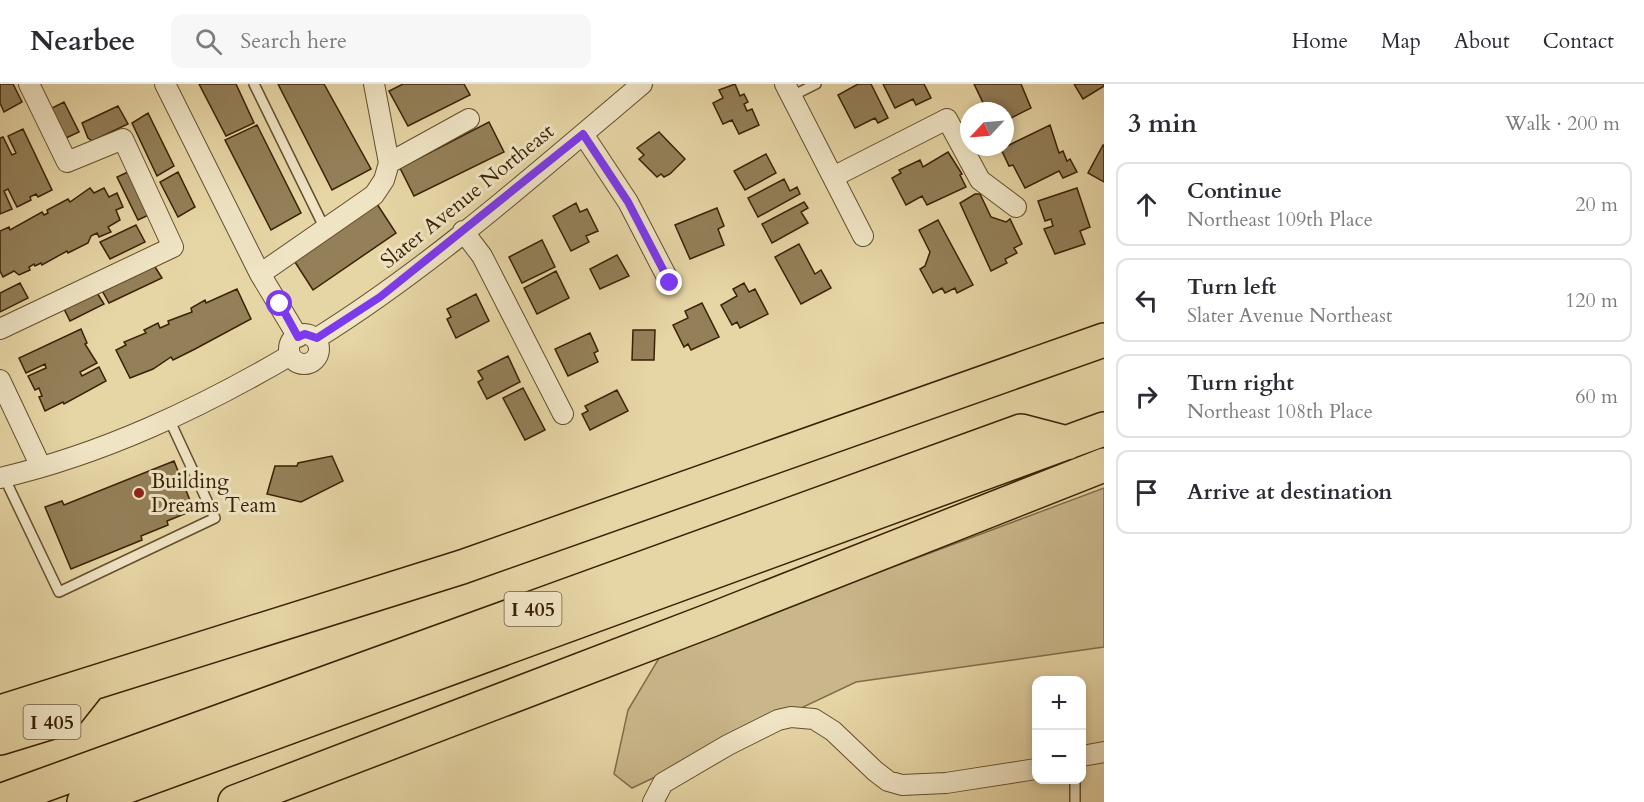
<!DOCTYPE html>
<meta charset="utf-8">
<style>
:root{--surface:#fff;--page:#f7f7f7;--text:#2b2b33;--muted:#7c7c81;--line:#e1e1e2}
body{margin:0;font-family:Cardo,serif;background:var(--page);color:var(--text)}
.controls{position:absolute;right:18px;bottom:18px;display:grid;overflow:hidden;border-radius:12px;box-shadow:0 3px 9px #0003}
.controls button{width:54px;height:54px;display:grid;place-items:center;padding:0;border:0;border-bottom:2px solid var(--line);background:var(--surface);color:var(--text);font:30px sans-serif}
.compass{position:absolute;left:960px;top:18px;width:54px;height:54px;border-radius:50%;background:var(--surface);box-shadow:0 3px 9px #0003;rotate:244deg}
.stop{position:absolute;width:18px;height:18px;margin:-14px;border:4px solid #7c3aed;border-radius:50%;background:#fff}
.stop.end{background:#7c3aed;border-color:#fff;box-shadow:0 2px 6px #0008}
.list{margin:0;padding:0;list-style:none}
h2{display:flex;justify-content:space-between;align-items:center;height:78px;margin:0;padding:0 24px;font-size:26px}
h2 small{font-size:20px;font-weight:400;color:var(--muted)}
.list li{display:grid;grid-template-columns:39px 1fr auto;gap:18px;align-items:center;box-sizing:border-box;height:84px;margin:0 12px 12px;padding:0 12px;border:2px solid var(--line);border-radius:12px}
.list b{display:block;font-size:22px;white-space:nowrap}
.list p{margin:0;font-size:20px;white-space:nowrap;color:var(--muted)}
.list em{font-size:20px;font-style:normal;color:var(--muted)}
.icon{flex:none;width:33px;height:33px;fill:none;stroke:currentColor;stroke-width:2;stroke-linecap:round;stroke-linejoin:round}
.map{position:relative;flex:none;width:1104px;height:718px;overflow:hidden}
header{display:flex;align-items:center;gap:36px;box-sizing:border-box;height:84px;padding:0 30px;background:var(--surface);border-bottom:2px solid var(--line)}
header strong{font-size:28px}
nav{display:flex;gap:33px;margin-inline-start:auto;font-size:21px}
.search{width:420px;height:54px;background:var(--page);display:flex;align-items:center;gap:15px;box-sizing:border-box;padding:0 21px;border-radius:12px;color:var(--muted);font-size:22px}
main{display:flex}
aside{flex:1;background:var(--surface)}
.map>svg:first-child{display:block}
</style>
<header>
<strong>Nearbee</strong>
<div class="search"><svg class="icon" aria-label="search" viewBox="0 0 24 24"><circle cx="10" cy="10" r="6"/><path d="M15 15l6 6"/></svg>Search here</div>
<nav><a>Home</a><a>Map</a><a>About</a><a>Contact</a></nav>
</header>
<main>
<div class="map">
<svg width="1104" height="718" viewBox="0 0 1104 718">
<rect width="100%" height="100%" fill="#e6d5a5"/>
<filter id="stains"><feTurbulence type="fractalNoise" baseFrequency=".00333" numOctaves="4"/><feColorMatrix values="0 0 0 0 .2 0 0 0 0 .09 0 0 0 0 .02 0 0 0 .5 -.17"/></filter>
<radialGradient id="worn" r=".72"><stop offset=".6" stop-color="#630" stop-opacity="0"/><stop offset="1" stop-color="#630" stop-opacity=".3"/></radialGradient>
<!-- green -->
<path fill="#c9b68a" stroke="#816c47" stroke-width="1.5" d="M1104,404V563L856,598L632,704L614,690L628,626L662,569Z"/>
<!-- building -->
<path fill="#937f58" stroke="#392104" stroke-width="1.5" d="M0,0H13L22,18L4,28L0,19Z
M199,0H236L254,39L226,52Z
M278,0H324L371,85L332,106Z
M403,0H464L470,11L408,42L389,7Z
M735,0L740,12L744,10L748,18L744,20L747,27L752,25L759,41L739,50L732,36L723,40L713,19L723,14L719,6Z
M858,0H871L888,34L878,39L875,34L855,44L838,11Z
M883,0H924L931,14L916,21L913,15L895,24Z
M974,0H1021L1031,24L1005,37V27H987Z
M1074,0H1104V2L1083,15Z
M64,18L79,48L64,55L50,25Z
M118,22L128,40L92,57L88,54L82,39Z
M148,29L174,82L157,92L132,39Z
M489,38L504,68L414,112L400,84Z
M257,41L301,129L271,146L225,56Z
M1050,41L1059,69L1063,67L1067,77L1070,75L1077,88L1063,94L1059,87L1025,104L1013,81L1009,82L1001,65Z
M23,45L52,106L38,113L36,110L30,113L31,116L17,123L8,105L4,107L12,125L0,130V54L3,53L12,71L16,69L8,52Z
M659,48L685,75L670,90L664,93L661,90L657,93L639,75L644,71L637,64Z
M1103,61H1104V98L1088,89Z
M948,68L962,90L960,91L966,103L927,121L922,112L906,121L892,94L901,89L899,86L920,76L923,83Z
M766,70L776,89L745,106L734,87Z
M132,86L153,129L138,136L117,93Z
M178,88L195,123L178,133L160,98Z
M784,95L790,107L797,103L800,110L758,133L748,114Z
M90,104L94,109L104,104L109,113L117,109L123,123L116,126L120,136L108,143L111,148L99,153L97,149L91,152L88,159L68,169L67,167L42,181L41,179L35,182L34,180L29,183L30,186L19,191L14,187L3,193L0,187V147L9,143L10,146L42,128L44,131L48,129L47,126L68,115L70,118Z
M1077,104L1090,143L1080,147L1085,160L1055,170L1044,145L1053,142L1051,135L1045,137L1038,117Z
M975,110H980L991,133L1006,138L1010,135L1022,160L1014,164L1017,169L1005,175L1007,179L991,187L960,119Z
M804,118L808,124L801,128L808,139L772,159L762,140Z
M576,119L580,128L587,125L598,147L586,152L589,158L571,167L553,132Z
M377,120L396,149L313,206L293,175Z
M717,124L724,142L718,145L724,161L690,175L675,141Z
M938,136L973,201L957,209L955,204L945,209L942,204L933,209L920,185L925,182L930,168L919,146Z
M136,141L145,158L110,175L100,158Z
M542,156L555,183L522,199L509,173Z
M799,160L815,190L821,186L831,204L801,220L775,173Z
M617,171L629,192L600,205L590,185Z
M152,178L162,194L109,219L100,203Z
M556,187L569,214L537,230L524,204Z
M20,199L28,214L0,228V209Z
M744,199L749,208L755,205L768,230L740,244L737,238L732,241L721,221L737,212L733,205Z
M94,204L104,220L70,237L64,225Z
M237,205L251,235L195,265L173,276L171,273L153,285L130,294L116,266L126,261L124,258L146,249L144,246L158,239L160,244L169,240L168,237L192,228L191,224L205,216L206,219Z
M476,210L489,237L456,254L447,235L451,233L447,225Z
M702,219L719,253L691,266L688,260L684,263L673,241L688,234L685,227Z
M81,245L87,259L85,260L97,279L80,288L82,292L99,283L106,297L64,320L63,318L45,327L39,313L42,312L39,304L35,306L28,292L46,284L45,280L26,289L19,274Z
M633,246H655L654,276H632Z
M590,249L598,267L594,269L598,278L568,292L555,265Z
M508,272L520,298L487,315L478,298L483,295L478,287Z
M523,304L545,346L525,356L503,314Z
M617,306L628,327L590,346L582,330L588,327L585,322Z
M332,372L343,397L301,418L267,410L275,382H297L298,379Z
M174,377L194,426L167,437L168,441L141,452L142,456L71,485L45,423L62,417L64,421Z"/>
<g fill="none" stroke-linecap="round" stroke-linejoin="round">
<defs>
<path id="lane" d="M254,0L325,145
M792,12L816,0
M4,393L59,508L215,434L169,335
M1075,696V718"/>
<path id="street" d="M165,0L260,190L298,253
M374,0L389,79
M785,0L863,152
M583,50L628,118L670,199
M833,93L947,35L980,96L1016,123
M463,147L482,172L563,330
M260,190L374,111L384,96L389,79L469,35
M0,245L173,163L123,55L67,78L29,0
M289 265a15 15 0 1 1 30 0a15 15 0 1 1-30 0Z
M317,254C431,183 539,87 642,0
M0,296L41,383
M0,394C103,370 198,325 289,272
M1082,672L1104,668
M653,718L663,699L728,661L778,636L791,633L814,635L833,647L875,687L888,697L902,701L946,699L1036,685"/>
<path id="highway" d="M0,628L462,483L1104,256
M0,654L62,635L89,601
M0,717L1021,347L1067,359
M84,718L1104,345
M235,718L711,536L1104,381"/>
</defs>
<!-- lane casing -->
<use href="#lane" stroke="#644e2c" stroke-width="12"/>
<!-- street casing -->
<use href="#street" stroke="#644e2c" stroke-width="22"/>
<!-- highway casing -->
<use href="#highway" stroke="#392104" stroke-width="36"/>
<!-- lane -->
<use href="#lane" stroke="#efe4c4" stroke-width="9"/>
<!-- street -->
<use href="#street" stroke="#efe4c4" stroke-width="20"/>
<!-- highway -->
<use href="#highway" stroke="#e6d5a5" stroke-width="33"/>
</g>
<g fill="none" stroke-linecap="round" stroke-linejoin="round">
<!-- route -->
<path stroke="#7c3aed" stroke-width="8" d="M280,220L298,253L305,250L317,254L380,213L583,50L628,118L670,199"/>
</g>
<!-- markers -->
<circle fill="#8f2418" stroke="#efe4c4" stroke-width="2" cx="139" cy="409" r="6"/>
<g text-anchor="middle" stroke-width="6" stroke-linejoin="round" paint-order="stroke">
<!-- shield labels -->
<g fill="#efe4c4" stroke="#705c3e" stroke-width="1.5">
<rect x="504.5" y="508" width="57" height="34" rx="4.5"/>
<rect x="23.5" y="621" width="57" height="34" rx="4.5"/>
</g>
<g font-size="20" font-weight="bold" fill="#392104">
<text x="533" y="532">I 405</text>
<text x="52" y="645">I 405</text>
</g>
<!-- street labels -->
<g font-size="21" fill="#392104" stroke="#efe4c4">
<text transform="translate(467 112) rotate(-39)" y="7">Slater Avenue Northeast</text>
</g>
<!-- poi labels -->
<g font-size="21" fill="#392104" stroke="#efe4c4" text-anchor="start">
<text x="151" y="404">Building<tspan x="151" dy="24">Dreams Team</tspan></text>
</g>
</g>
<rect width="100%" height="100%" filter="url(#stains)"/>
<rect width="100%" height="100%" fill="url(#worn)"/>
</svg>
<div class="controls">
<button>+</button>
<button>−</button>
</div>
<svg class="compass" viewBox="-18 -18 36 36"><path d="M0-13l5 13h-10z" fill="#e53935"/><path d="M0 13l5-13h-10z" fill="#7c7c81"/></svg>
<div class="stop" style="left:280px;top:220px"></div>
<div class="stop end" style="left:670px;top:199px"></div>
</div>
<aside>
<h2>3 min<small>Walk · 200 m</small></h2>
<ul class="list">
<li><svg class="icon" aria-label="ahead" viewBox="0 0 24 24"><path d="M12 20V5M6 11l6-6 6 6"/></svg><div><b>Continue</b><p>Northeast 109th Place</p></div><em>20 m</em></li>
<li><svg class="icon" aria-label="left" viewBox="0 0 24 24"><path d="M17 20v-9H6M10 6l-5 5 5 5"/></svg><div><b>Turn left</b><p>Slater Avenue Northeast</p></div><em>120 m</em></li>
<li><svg class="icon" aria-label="right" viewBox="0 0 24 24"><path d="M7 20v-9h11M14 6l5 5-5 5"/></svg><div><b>Turn right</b><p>Northeast 108th Place</p></div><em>60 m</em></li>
<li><svg class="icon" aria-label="arrive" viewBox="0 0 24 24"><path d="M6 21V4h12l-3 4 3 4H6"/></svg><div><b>Arrive at destination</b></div></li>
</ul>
</aside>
</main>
